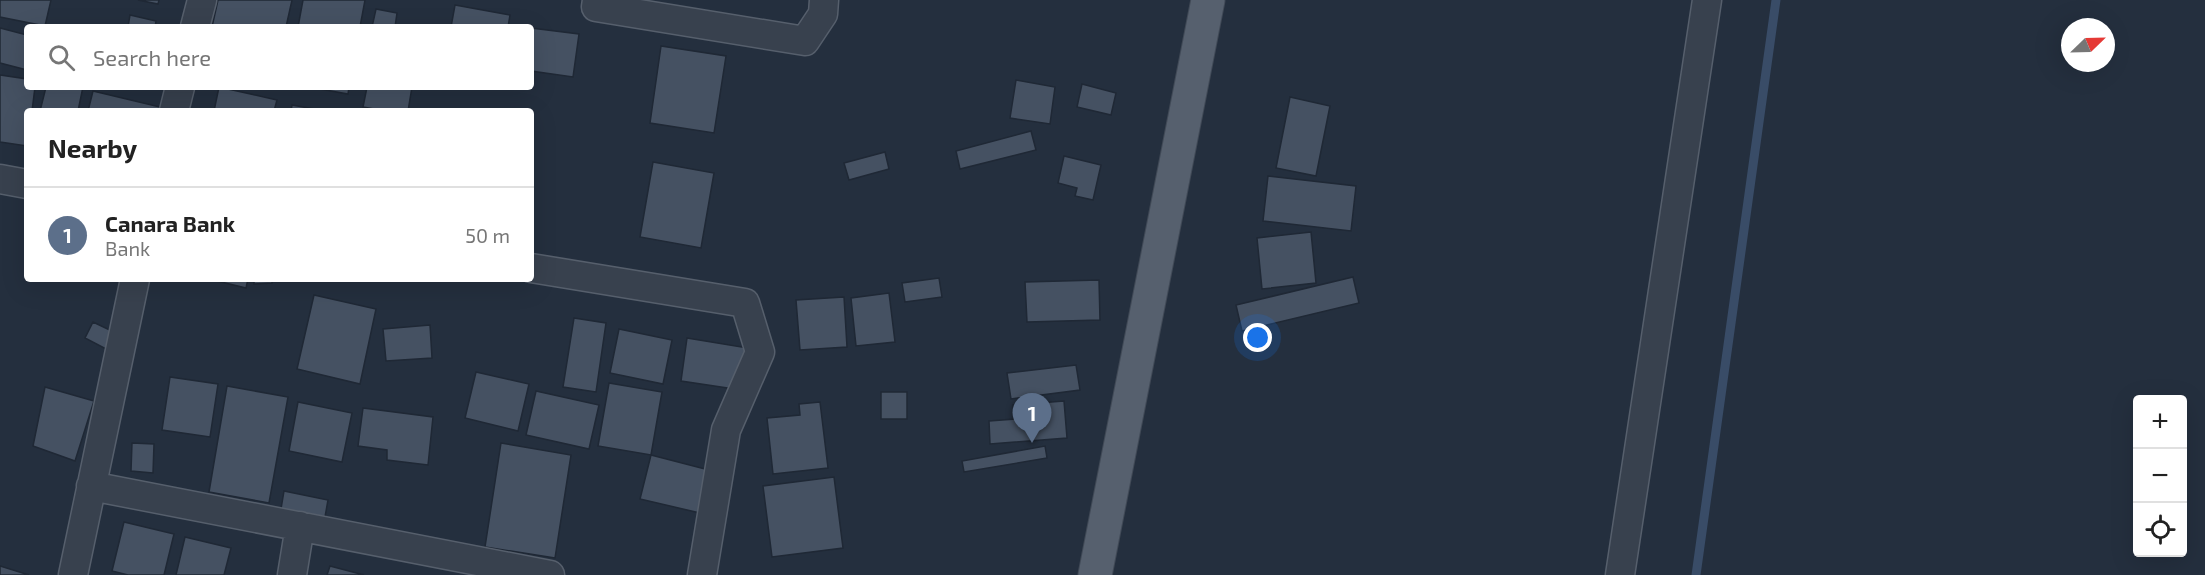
<!DOCTYPE html>
<meta charset="utf-8">
<style>
:root{--surface:#fff;--page:#f2f2f2;--text:#222;--muted:#767676;--line:#e0e0e0;--accent:#516482}
body{margin:0;font-family:"Exo 2",sans-serif;background:var(--page);color:var(--text)}
.controls{position:absolute;right:18px;bottom:18px;display:grid;overflow:hidden;border-radius:6px;box-shadow:0 6px 24px #0002}
.controls button{width:54px;height:54px;display:grid;place-items:center;padding:0;border:0;border-bottom:2px solid var(--line);background:var(--surface);color:var(--text);font:30px sans-serif}
.compass{position:absolute;left:2061px;top:18px;width:54px;height:54px;border-radius:50%;background:var(--surface);box-shadow:0 6px 24px #0002;rotate:67deg}
.you{position:absolute;left:1258px;top:338px;width:21px;height:21px;margin:-15px;border:4px solid #fff;border-radius:50%;background:#1a73e8;box-shadow:0 0 0 9px #1a73e833}
.badge{display:grid;place-items:center;width:39px;height:39px;border-radius:50%;background:var(--accent);color:#fff;font-size:20px;font-weight:700}
.pin{position:absolute;translate:-50% -50px;filter:drop-shadow(0 2px 3px #0008)}
.pin::after{content:'';position:absolute;top:32px;width:21px;height:18px;background:inherit;clip-path:polygon(0 0,100% 0,50% 100%)}
.list{margin:0;padding:0;list-style:none}
h2{display:flex;justify-content:space-between;align-items:center;height:78px;margin:0;padding:0 24px;font-size:26px}
h2 small{font-size:20px;font-weight:400;color:var(--muted)}
.list li{display:grid;grid-template-columns:39px 1fr auto;gap:18px;align-items:center;box-sizing:border-box;height:96px;padding:0 24px;border-top:2px solid var(--line)}
.list b{display:block;font-size:22px;white-space:nowrap}
.list p{margin:0;font-size:20px;white-space:nowrap;color:var(--muted)}
.list em{font-size:20px;font-style:normal;color:var(--muted)}
.icon{flex:none;width:33px;height:33px;fill:none;stroke:currentColor;stroke-width:2;stroke-linecap:round;stroke-linejoin:round}
.map{position:relative;flex:none;width:2205px;height:575px;overflow:hidden}
.search{position:absolute;background:var(--surface);box-shadow:0 6px 24px #0002;left:24px;top:24px;width:510px;height:66px;display:flex;align-items:center;gap:15px;box-sizing:border-box;padding:0 21px;border-radius:6px;color:var(--muted);font-size:22px}
.panel{position:absolute;background:var(--surface);box-shadow:0 6px 24px #0002;left:24px;top:108px;width:510px;height:174px;border-radius:6px}
.map>svg:first-child{display:block}
</style>
<div class="map">
<svg width="2205" height="575" viewBox="0 0 2205 575">
<rect width="100%" height="100%" fill="#242f3e"/>
<g fill="none" stroke-linecap="round" stroke-linejoin="round">
<!-- stream -->
<path stroke="#394c67" stroke-width="9" d="M1696,575L1776,0"/>
</g>
<!-- building -->
<path fill="#455162" stroke="#1f2835" stroke-width="1.5" d="M0,0H51L45,26L0,17Z
M138,0H159L158,4Z
M218,0H292L286,27H212Z
M303,0H365L360,27H298Z
M455,5L510,15L508,27H451Z
M376,9L397,13L395,27H372Z
M130,15L156,21L155,27H128Z
M0,28L27,35V70L0,63Z
M531,28L579,34L573,77L531,71Z
M661,46L726,56L714,133L650,123Z
M0,75L27,79V87H35L32,111H27V146L0,142Z
M1016,80L1055,87L1050,124L1010,118Z
M1082,84L1116,93L1111,115L1077,107Z
M46,87H83L78,111H40Z
M219,87L277,100L274,111H214Z
M309,87H349L348,94Z
M367,87H412L408,111H385L363,107Z
M93,91L160,107L159,111H88Z
M1290,97L1330,106L1316,176L1276,168Z
M292,105L325,111H291Z
M1031,131L1036,150L960,169L956,151Z
M885,152L889,169L849,180L844,163Z
M1064,156L1101,165L1093,200L1075,196L1077,188L1058,183Z
M653,162L714,173L701,248L640,237Z
M1268,176L1356,186L1351,231L1263,221Z
M1311,232L1316,283L1262,289L1257,238Z
M1353,277L1359,303L1242,331L1236,305Z
M939,278L942,297L905,302L902,283Z
M209,279H248L246,288Z
M254,279H272V283L254,284Z
M1099,280L1100,320L1027,322L1025,282Z
M889,293L895,342L856,346L851,298Z
M314,295L376,309L360,384L297,369Z
M844,297L847,347L800,350L796,300Z
M574,318L606,323L596,392L563,387Z
M93,322L114,332L106,349L85,338Z
M430,325L432,358L386,361L383,329Z
M619,329L672,340L663,384L610,373Z
M687,338L748,348L741,390L681,381Z
M1076,365L1080,390L1011,399L1007,373Z
M476,372L529,384L518,431L465,418Z
M170,377L218,384L210,437L162,430Z
M609,383L662,392L651,455L598,446Z
M227,386L288,397L269,503L209,492Z
M45,387L94,401L75,461L33,446Z
M536,391L599,405L589,449L526,435Z
M881,392H907V419H881Z
M1064,401L1067,438L990,444L989,421L1015,419L1013,405Z
M298,402L352,413L342,462L289,451Z
M820,402L828,468L773,474L767,418L800,415L799,404Z
M363,408L433,417L428,465L387,460V450L358,446Z
M132,443L154,444L153,473L131,471Z
M501,443L571,455L555,558L485,547Z
M1045,446L1047,458L964,472L962,461Z
M651,455L709,470L700,513L640,499Z
M834,477L843,548L772,557L763,486Z
M284,491L328,500L325,517L281,509Z
M124,522L174,534L164,575H128L112,571Z
M185,537L231,548L224,575H176Z
M0,566L29,575H0Z
M330,566L364,575H327Z"/>
<g fill="none" stroke-linecap="round" stroke-linejoin="round">
<defs>
<path id="street" d="M597,0L596,7L805,41L823,14L824,0
M195,27L202,0
M174,111L180,87
M0,179L27,184
M531,268L745,303L760,352L726,430L702,575
M91,486L550,575
M73,575L135,279
M292,575L300,526
M1620,575L1707,0"/>
<path id="primary" d="M1095,575L1208,0"/>
</defs>
<!-- street casing -->
<use href="#street" stroke="#565f6c" stroke-width="31"/>
<!-- primary casing -->
<use href="#primary" stroke="#414a57" stroke-width="35"/>
<!-- street -->
<use href="#street" stroke="#38414e" stroke-width="28"/>
<!-- primary -->
<use href="#primary" stroke="#56606e" stroke-width="33"/>
</g>
</svg>
<div class="controls">
<button>+</button>
<button>−</button>
<button><svg class="icon" aria-label="locate" viewBox="0 0 24 24"><circle cx="12" cy="12" r="6"/><path d="M12 2v4M12 18v4M2 12h4M18 12h4"/></svg></button>
</div>
<svg class="compass" viewBox="-18 -18 36 36"><path d="M0-13l5 13h-10z" fill="#e53935"/><path d="M0 13l5-13h-10z" fill="#767676"/></svg>
<div class="you"></div>
<div class="pin badge" style="left:1032px;top:443px;background:#5c6f8a">1</div>
<div class="search"><svg class="icon" aria-label="search" viewBox="0 0 24 24"><circle cx="10" cy="10" r="6"/><path d="M15 15l6 6"/></svg>Search here</div>
<section class="panel">
<h2>Nearby<small></small></h2>
<ul class="list">
<li><span class="badge" style="background:#5c6f8a">1</span><div><b>Canara Bank</b><p>Bank</p></div><em>50 m</em></li>
</ul>
</section>
</div>
